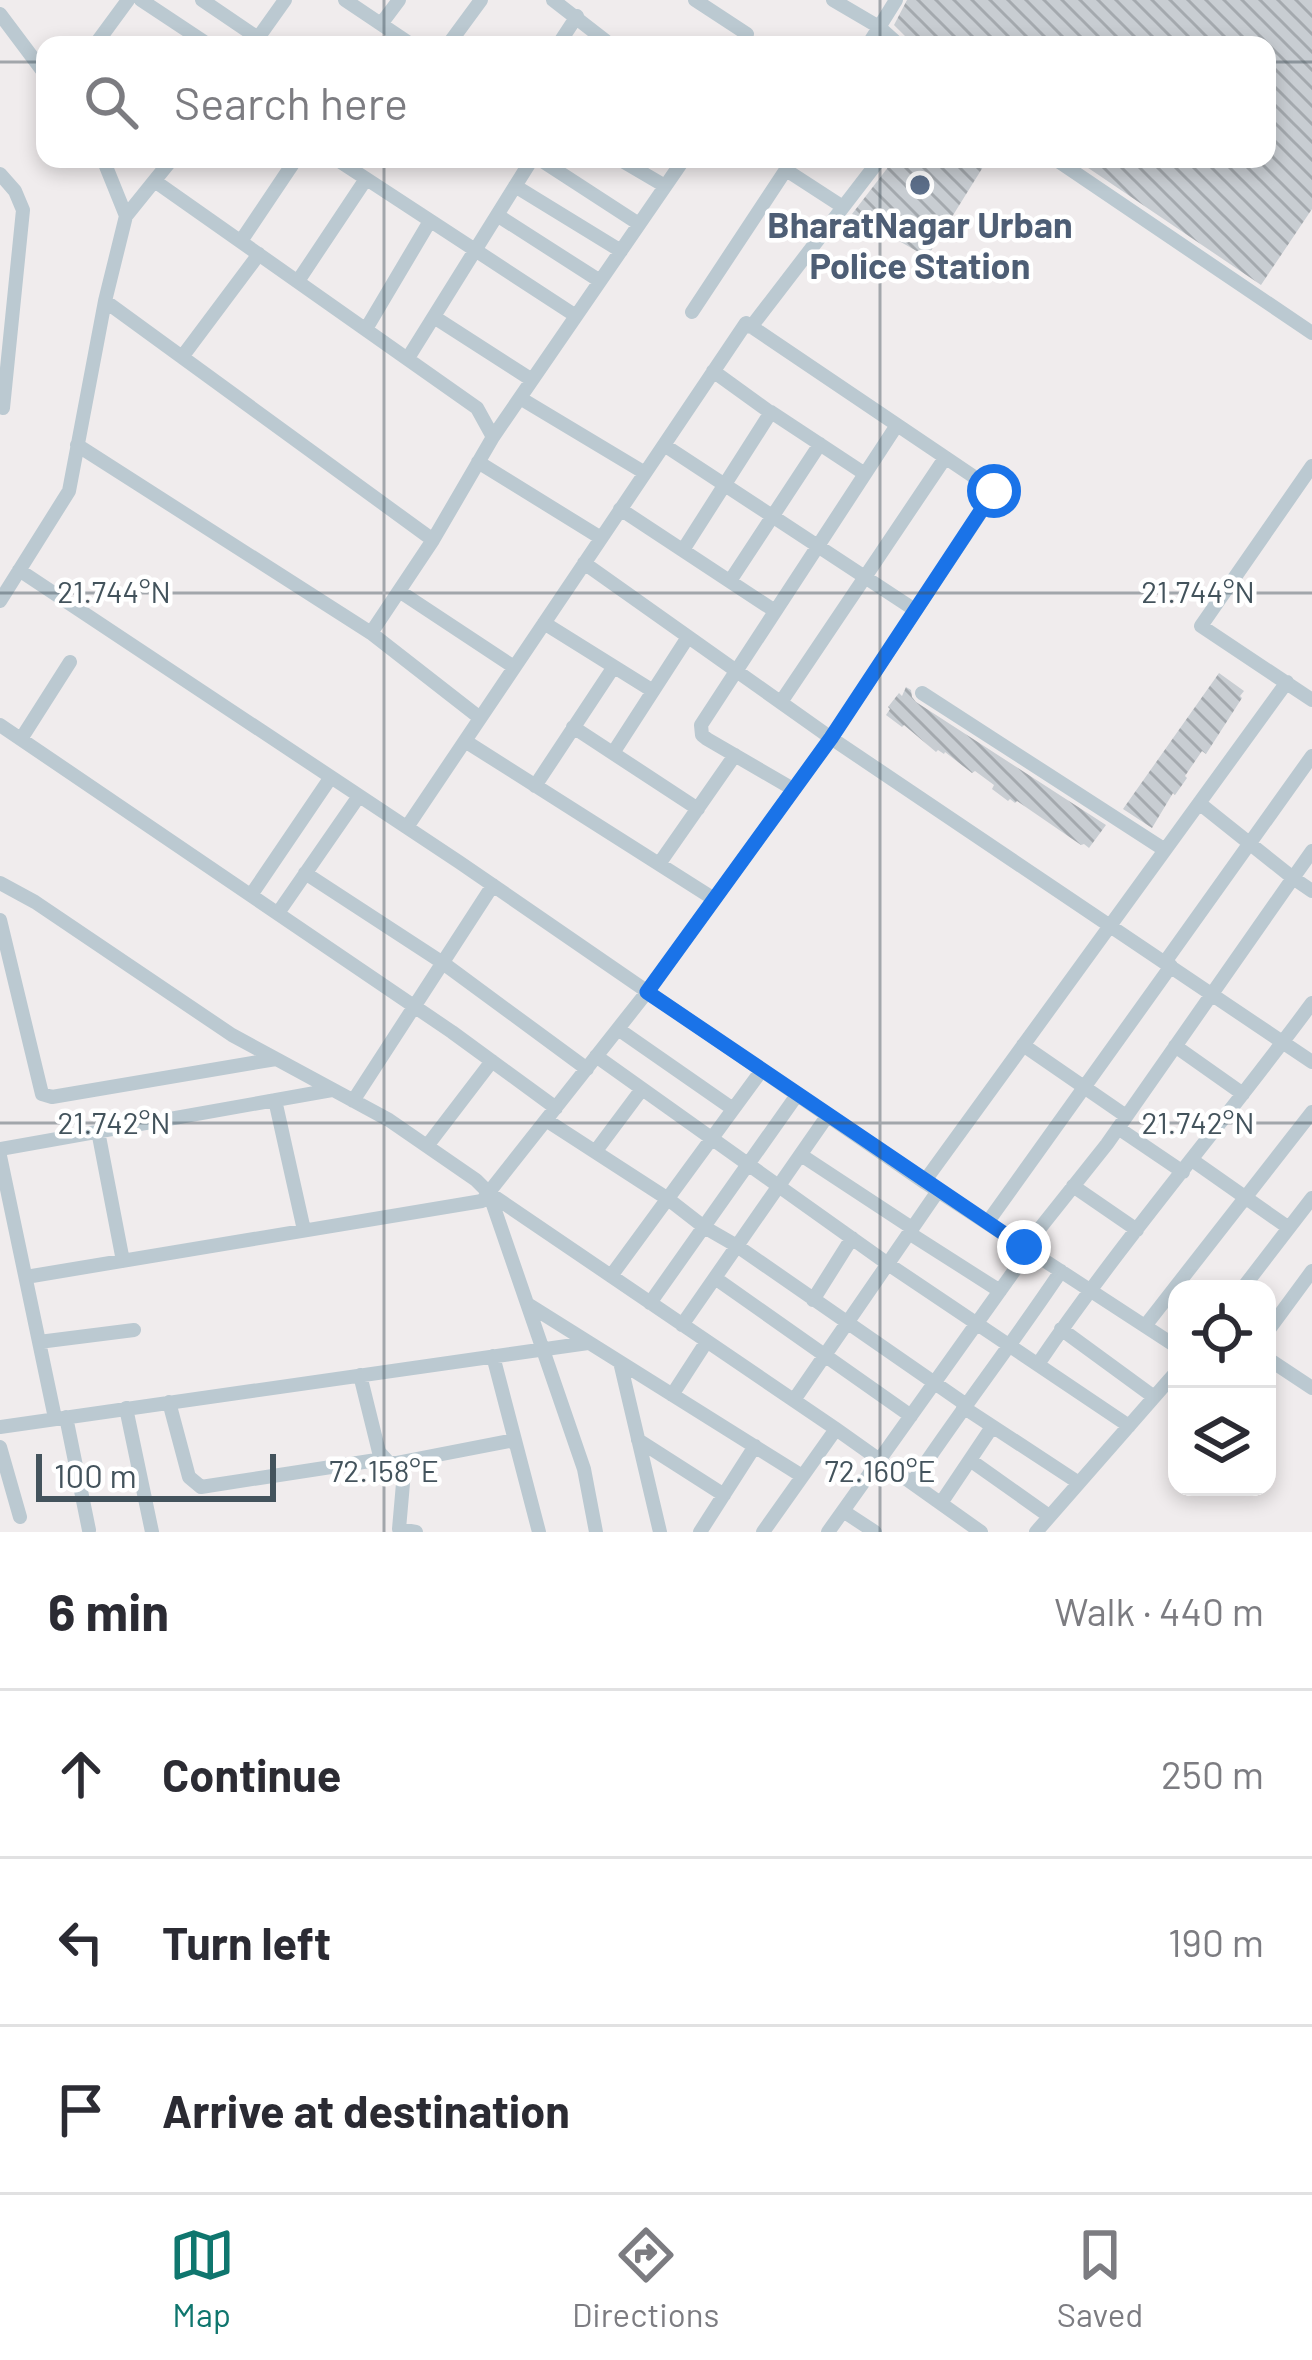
<!DOCTYPE html>
<meta charset="utf-8">
<style>
:root{--surface:#fff;--page:#f7f7f7;--text:#2b2b33;--muted:#7c7c81;--line:#e1e1e2;--accent:#0f766e}
body{margin:0;font-family:Barlow,sans-serif;background:var(--page);color:var(--text)}
.controls{position:absolute;right:36px;bottom:36px;display:grid;overflow:hidden;border-radius:24px;box-shadow:0 6px 18px #0003}
.controls button{width:108px;height:108px;display:grid;place-items:center;padding:0;border:0;border-bottom:3px solid var(--line);background:var(--surface);color:var(--text);font:60px sans-serif}
.scale{position:absolute;left:36px;bottom:30px;width:240px;box-sizing:border-box;padding-left:12px;border:6px solid #43535c;border-top:0;font-size:33px;line-height:42px;white-space:nowrap;color:#43535c;-webkit-text-stroke:9px #fff;paint-order:stroke}
.stop{position:absolute;width:36px;height:36px;margin:-27px;border:9px solid #1a73e8;border-radius:50%;background:#fff}
.stop.end{background:#1a73e8;border-color:#fff;box-shadow:0 3px 12px #0008}
.list{margin:0;padding:0;list-style:none}
h2{display:flex;justify-content:space-between;align-items:center;height:156px;margin:0;padding:0 48px;font-size:51px}
h2 small{font-size:39px;font-weight:400;color:var(--muted)}
.list li{display:grid;grid-template-columns:78px 1fr auto;gap:36px;align-items:center;box-sizing:border-box;height:168px;padding:0 48px;border-top:3px solid var(--line)}
.list b{display:block;font-size:45px;white-space:nowrap}
.list em{font-size:39px;font-style:normal;color:var(--muted)}
.icon{flex:none;width:66px;height:66px;fill:none;stroke:currentColor;stroke-width:2;stroke-linecap:round;stroke-linejoin:round}
.map{position:relative;flex:none;width:1312px;height:1532px;overflow:hidden}
.search{position:absolute;background:var(--surface);box-shadow:0 6px 18px #0003;left:36px;right:36px;top:36px;height:132px;display:flex;align-items:center;gap:30px;box-sizing:border-box;padding:0 42px;border-radius:24px;color:var(--muted);font-size:45px}
.sheet{height:660px;background:var(--surface)}
nav{display:flex;justify-content:space-around;align-items:center;box-sizing:border-box;height:168px;border-top:3px solid var(--line);background:var(--surface);font-size:33px;color:var(--muted)}
nav a{display:grid;justify-items:center;gap:6px}
nav .on{color:var(--accent)}
.map>svg:first-child{display:block}
</style>
<div class="map">
<svg width="1312" height="1532" viewBox="0 0 1312 1532">
<defs>
<pattern id="building-back-hatch" width="6" height="6" patternUnits="userSpaceOnUse" patternTransform="scale(3)"><rect width="6" height="6" fill="#c8cdd2"/><path d="M-1 5l2 2M0 0l6 6M5-1l2 2" fill="none" stroke="#a4a9ae"/></pattern>
</defs>
<rect width="100%" height="100%" fill="#f0eced"/>
<!-- building -->
<path fill="url(#building-back-hatch)" d="M907,0H1312V209L1261,285L1075,159H1267V45H910L907,38L894,25Z
M891,159H988L927,257L852,214L889,166Z
M1219,673L1244,691L1240,696L1242,698L1206,754L1202,751L1185,776L1187,778L1175,795L1173,793L1152,828L1123,809Z
M906,687L911,690L912,697L916,702L1106,825L1089,848L1084,844L1081,845L1017,801L1015,803L1010,799L1008,801L992,789L994,785L975,771L972,773L945,752L944,754L938,750L936,752L904,725L902,727L886,715L890,709L888,707L899,693L902,696Z"/>
<g fill="none" stroke-linecap="round" stroke-linejoin="round">
<!-- minor -->
<path stroke="#bbc9d1" stroke-width="14" d="M141,0L209,45
M202,0L258,38
M345,0L412,45
M553,0L611,45
M695,0L747,34
M833,0L879,27L899,45
M0,14L45,74
M381,24L399,0
M95,45L128,0
M253,45L285,0
M448,45L481,0
M558,45L577,16
M868,45L896,0
M336,159L576,316
M539,159L639,224
M619,159L665,186
M1055,159L1312,333
M786,170L843,207
M0,174L15,191L23,210L3,408
M515,186L621,251
M497,215L600,281
M126,216L172,159
M241,241L296,159
M298,281L366,179
M105,301L433,540
M692,312L793,159
M434,317L532,380
M751,327L880,159
M366,329L430,221
M182,357L259,254
M408,358L532,159
M713,371L771,413
M520,398L645,473
M493,437L684,159
M77,445L371,633L433,540L493,437L477,408L156,182
M664,445L915,610
M478,462L601,538
M1312,466L1201,626L1312,700
M620,509L775,611
M683,550L771,412L865,474
M584,563L831,738L1312,1062
M19,570L459,862L924,1182L1177,1347
M730,581L820,444
M399,591L514,667
M0,601L69,491L105,301L126,216L103,159
M544,623L653,691
M371,633L480,718
M922,693L1165,850
M781,702L945,458
M0,725L452,1032L556,1108
M573,727L698,809
M21,739L70,662
M465,741L714,899
M613,753L688,637
M535,786L613,668
M793,789L707,739L702,735L701,725L897,425
M1199,803L1293,878L1312,851
M659,864L735,755
M305,873L443,963L587,1069
M0,883L35,902L232,1035L389,1120L476,1180L489,1193L584,1469L596,1532
M251,895L331,777
M278,913L359,796
M0,920L42,1094L52,1097L276,1059
M1165,962L1312,756
M618,1029L733,1109
M1023,1045L1126,1116
M1175,1046L1243,1094
M596,1056L888,1264L1129,1426
M275,1100L304,1230
M353,1101L493,885
M546,1120L668,1199L704,1227L737,1246L965,1404
M1118,1128L1183,1172
M98,1131L123,1261
M427,1146L492,1061
M0,1149L332,1090
M595,1152L642,1089
M801,1155L912,1228
M0,1156L55,1418
M1192,1160L1289,1228
M924,1182L1287,682
M1073,1186L1137,1230
M489,1193L836,1429L981,1532
M987,1223L1171,966
M909,1233L1000,1291
M1025,1247L1107,1144L1293,878L1312,891
M611,1276L762,1070
M26,1277L482,1201L647,992L831,738L995,491L746,323L407,827
M715,1278L911,1416
M1242,1289L1312,1198
M813,1300L852,1238
M650,1303L797,1095
M529,1305L802,1476
M682,1325L828,1115
M1145,1326L1312,1112
M1061,1329L1154,1397
M1267,1332L1312,1271
M39,1342L134,1330
M493,1356L539,1532
M1267,1358L1312,1388
M620,1362L660,1532
M1038,1364C1123,1239 1222,1125 1312,1003
M360,1375L379,1452L389,1463H396L515,1440
M672,1395L707,1341
M794,1400L938,1191
M169,1402L189,1477L201,1487L383,1459
M963,1407L1079,1483
M126,1408L152,1532
M66,1417L89,1530
M0,1427L588,1343
M638,1440L724,1495
M0,1447L20,1517
M970,1460L1049,1516
M396,1463L404,1472L399,1529L416,1532
M912,1483C960,1411 1013,1343 1061,1271
M941,1503L992,1427
M843,1511L875,1532
M700,1532L755,1446
M763,1532L836,1429
M828,1532L1029,1250
M1036,1532L1177,1371"/>
</g>
<g fill="none" stroke-linecap="round" stroke-linejoin="round">
<!-- route -->
<path stroke="#1a73e8" stroke-width="15" d="M994,491L831,738L647,992L1024,1247"/>
</g>
<!-- ticks -->
<path fill="none" stroke="#43535c" stroke-width="3" stroke-opacity="0.45" d="M384,0V45M880,0V45M0,62H45M1267,62H1312M384,159V1532M880,159V1532M0,593H1312M0,1123H1312"/>
<!-- markers -->
<circle fill="#5c6f8a" stroke="#fff" stroke-width="4.5" cx="920" cy="185" r="12"/>
<g text-anchor="middle" stroke-width="9" stroke-linejoin="round" paint-order="stroke">
<!-- service labels -->
<g font-size="36" font-weight="bold" fill="#4e5e75" stroke="#fff">
<text x="920" y="238">BharatNagar Urban<tspan x="920" dy="41">Police Station</tspan></text>
</g>
</g>
<g font-size="30" text-anchor="middle" fill="#43535c" stroke="#fff" stroke-width="9" stroke-linejoin="round" paint-order="stroke">
<text x="114" y="603">21.744°N</text>
<text x="1198" y="603">21.744°N</text>
<text x="114" y="1134">21.742°N</text>
<text x="1198" y="1134">21.742°N</text>
<text x="384" y="1482">72.158°E</text>
<text x="880" y="1482">72.160°E</text>
</g>
</svg>
<div class="controls">
<button><svg class="icon" aria-label="locate" viewBox="0 0 24 24"><circle cx="12" cy="12" r="6"/><path d="M12 2v4M12 18v4M2 12h4M18 12h4"/></svg></button>
<button><svg class="icon" aria-label="layers" viewBox="0 0 24 24"><path d="M12 4l9 5-9 5-9-5zM3 14l9 5 9-5"/></svg></button>
</div>
<div class="scale">100 m</div>
<div class="stop" style="left:994px;top:491px"></div>
<div class="stop end" style="left:1024px;top:1247px"></div>
<div class="search"><svg class="icon" aria-label="search" viewBox="0 0 24 24"><circle cx="10" cy="10" r="6"/><path d="M15 15l6 6"/></svg>Search here</div>
</div>
<section class="sheet">
<h2>6 min<small>Walk · 440 m</small></h2>
<ul class="list">
<li><svg class="icon" aria-label="ahead" viewBox="0 0 24 24"><path d="M12 20V5M6 11l6-6 6 6"/></svg><div><b>Continue</b></div><em>250 m</em></li>
<li><svg class="icon" aria-label="left" viewBox="0 0 24 24"><path d="M17 20v-9H6M10 6l-5 5 5 5"/></svg><div><b>Turn left</b></div><em>190 m</em></li>
<li><svg class="icon" aria-label="arrive" viewBox="0 0 24 24"><path d="M6 21V4h12l-3 4 3 4H6"/></svg><div><b>Arrive at destination</b></div></li>
</ul>
</section>
<nav>
<a class="on"><svg class="icon" aria-label="map" viewBox="0 0 24 24"><path d="M3 6l6-2 6 2 6-2v14l-6 2-6-2-6 2zM9 4v14M15 6v14"/></svg>Map</a>
<a><svg class="icon" aria-label="directions" viewBox="0 0 24 24"><path d="M12 3l9 9-9 9-9-9zM9 14v-3h6M13 9l2 2-2 2"/></svg>Directions</a>
<a><svg class="icon" aria-label="saved" viewBox="0 0 24 24"><path d="M7 4h10v16l-5-4-5 4z"/></svg>Saved</a>
</nav>
